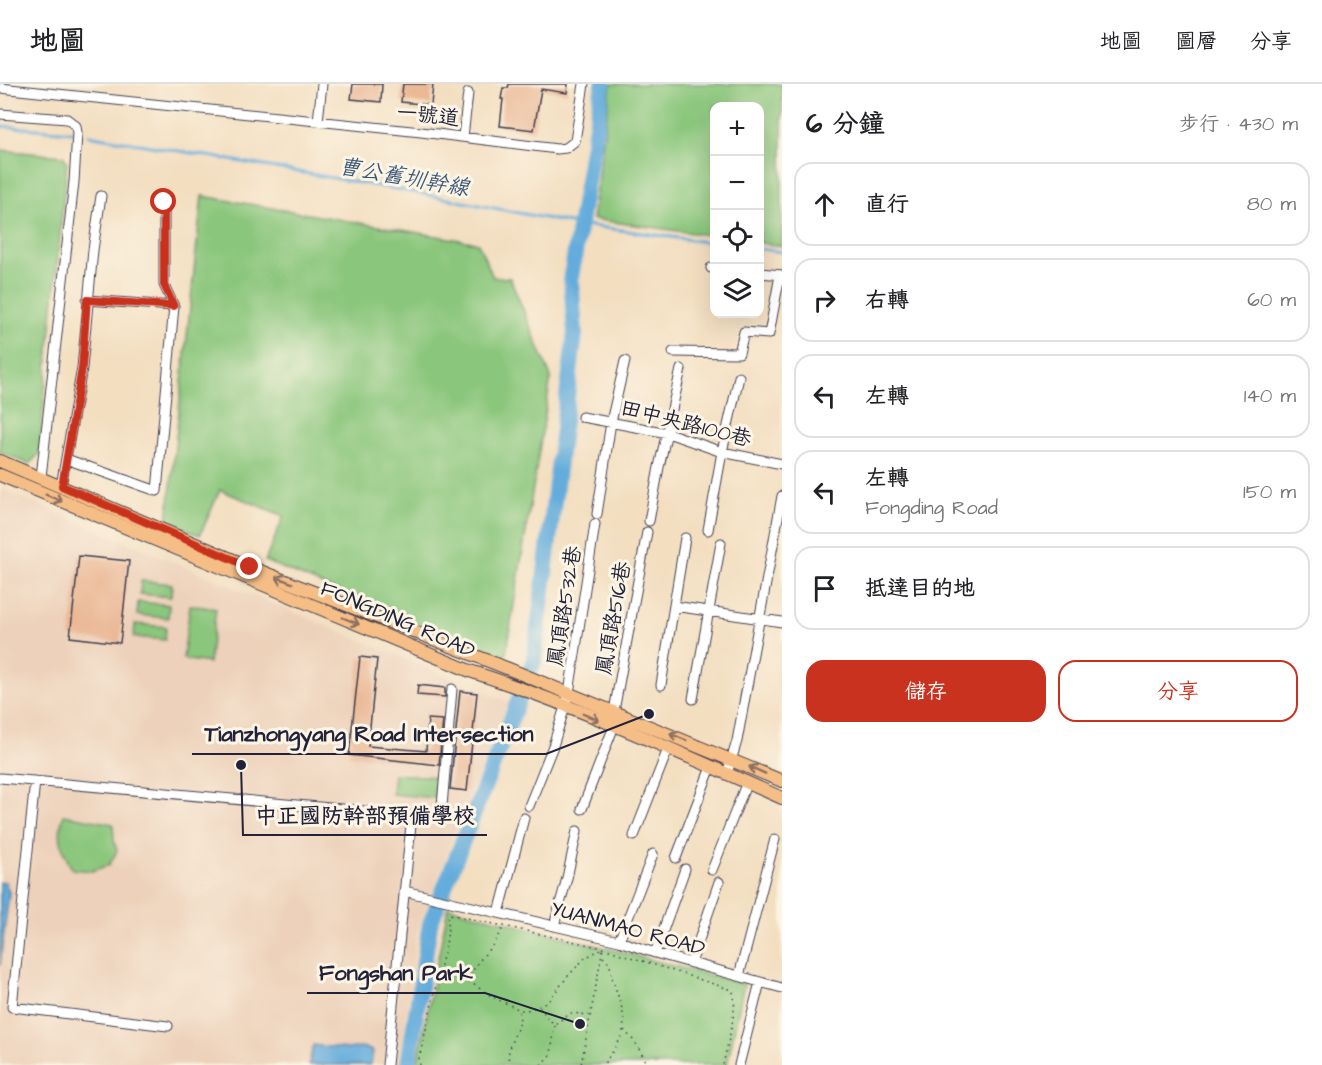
<!DOCTYPE html>
<html lang="zh-TW">
<meta charset="utf-8">
<style>
:root{--surface:#fff;--page:#f2f2f2;--text:#202124;--muted:#757577;--line:#e0e0e0;--accent:#c8321e}
body{margin:0;font-family:"Architects Daughter","LXGW WenKai TC",sans-serif;background:var(--page);color:var(--text)}
.controls{position:absolute;right:18px;top:18px;display:grid;overflow:hidden;border-radius:12px;box-shadow:0 6px 24px #0002}
.controls button{width:54px;height:54px;display:grid;place-items:center;padding:0;border:0;border-bottom:2px solid var(--line);background:var(--surface);color:var(--text);font:30px sans-serif}
.stop{position:absolute;width:18px;height:18px;margin:-14px;border:4px solid #c8321e;border-radius:50%;background:#fff}
.stop.end{background:#c8321e;border-color:#fff;box-shadow:0 2px 6px #0008}
.list{margin:0;padding:0;list-style:none}
h2{display:flex;justify-content:space-between;align-items:center;height:78px;margin:0;padding:0 24px;font-size:26px}
h2 small{font-size:20px;font-weight:400;color:var(--muted)}
.list li{display:grid;grid-template-columns:39px 1fr auto;gap:18px;align-items:center;box-sizing:border-box;height:84px;margin:0 12px 12px;padding:0 12px;border:2px solid var(--line);border-radius:18px}
.list b{display:block;font-size:22px;white-space:nowrap}
.list p{margin:0;font-size:20px;white-space:nowrap;color:var(--muted)}
.list em{font-size:20px;font-style:normal;color:var(--muted)}
.actions{display:flex;gap:12px;padding:18px 24px}
.actions a{flex:1;padding:14px 0;border:2px solid var(--accent);border-radius:18px;text-align:center;font-size:21px;color:var(--accent)}
.actions .main{background:var(--accent);color:#fff}
.icon{flex:none;width:33px;height:33px;fill:none;stroke:currentColor;stroke-width:2;stroke-linecap:round;stroke-linejoin:round}
.map{position:relative;flex:none;width:782px;height:981px;overflow:hidden}
header{display:flex;align-items:center;gap:36px;box-sizing:border-box;height:84px;padding:0 30px;background:var(--surface);border-bottom:2px solid var(--line)}
header strong{font-size:28px}
nav{display:flex;gap:33px;margin-inline-start:auto;font-size:21px}
main{display:flex}
aside{flex:1;background:var(--surface)}
.map>svg:first-child{display:block}
</style>
<header>
<strong>地圖</strong>
<nav><a>地圖</a><a>圖層</a><a>分享</a></nav>
</header>
<main>
<div class="map">
<svg width="782" height="981" viewBox="0 0 782 981">
<rect width="100%" height="100%" fill="#fcf5e5"/>
<filter id="ink" filterUnits="userSpaceOnUse"><feTurbulence type="fractalNoise" baseFrequency=".0167" numOctaves="2"/><feDisplacementMap in="SourceGraphic" scale="12" xChannelSelector="R" yChannelSelector="G"/><feConvolveMatrix kernelMatrix="1 2 1 2 8 2 1 2 1" color-interpolation-filters="sRGB"/></filter>
<filter id="wash" filterUnits="userSpaceOnUse"><feTurbulence type="fractalNoise" baseFrequency=".008" numOctaves="4" result="noise"/><feDisplacementMap in="SourceGraphic" scale="24" xChannelSelector="R" yChannelSelector="G"/><feGaussianBlur stdDeviation="1.35" result="paint"/><feColorMatrix in="noise" values="0 0 0 0 0 0 0 0 0 0 0 0 0 0 0 0 0 1.4 0 .05"/><feComposite in="paint" operator="in"/></filter>
<g filter="url(#wash)">
<rect width="100%" height="100%" fill="#f3dec0"/>
<!-- built -->
<path fill="#edd1ba" d="M0,405L508,618L456,744L416,851L400,981H0Z"/>
<!-- green -->
<path fill="#8ac67b" stroke="#56745b" stroke-width="1.5" d="M611,0H782V162L760,159V22H714V152L592,135Z
M0,66L63,72L67,78L39,370L29,380L0,368Z
M202,112L478,159L493,193L510,194L551,293L506,570L498,574L265,477L284,432L220,406L200,451L167,438Z
M141,497L172,500L171,513L140,510Z
M138,518L169,521L168,534L137,531Z
M190,521L216,525L209,579L183,575Z
M135,540L166,543L165,556L134,553Z
M394,690L436,693L434,714L392,710Z
M64,731L113,740L114,757L117,767L109,781L92,787L72,785C62,767 56,750 64,731Z
M448,823L744,900L727,981H417Z"/>
<!-- water -->
<path fill="#64acdb" stroke="#43678b" stroke-width="1.5" d="M0,798H5L9,808L0,882Z
M313,961L348,965L362,963L373,967L371,981H309Z"/>
<g fill="none" stroke-linecap="round" stroke-linejoin="round">
<!-- stream -->
<path stroke="#64acdb" stroke-width="3" d="M0,42L72,48
M88,51L418,109L570,139L714,159
M760,165L782,168"/>
<!-- river -->
<path stroke="#64acdb" stroke-width="16" d="M408,981L430,840L534,577L575,249L571,193L603,0"/>
</g>
<g id="blocks">
<!-- building -->
<path fill="#eab895" d="M353,0H382L381,18L351,15Z
M403,0H433L431,21L401,18Z
M509,0H568L567,9L541,5L534,46L500,42L503,15H501L503,4H508Z
M79,472L129,477L120,559L70,553Z
M360,573L377,575L368,662L426,667L428,635L443,636L439,681L349,671Z
M418,601L445,604V613L417,611Z
M460,607L477,609L467,707L450,705Z"/>
</g>
</g>
<g filter="url(#ink)">
<use href="#blocks" fill-opacity="0" stroke="#413e4f" stroke-width="1.5"/>
<g fill="none" stroke-linecap="round" stroke-linejoin="round">
<defs>
<path id="minor" d="M0,4L421,48L557,65L566,64L575,57L584,0
M0,30L67,35L76,42L77,49L74,98L41,393
M318,37L322,0
M463,53L468,9
M711,184L714,185
M760,189L782,191
M87,216L174,222
M673,268L739,269L744,248L769,250L780,191
M582,333L668,349L722,368L782,380
M66,375L157,407L174,222L164,201V118
M61,402L82,284L93,166L101,112
M597,430L611,338L625,277
M649,437L659,383L681,285
M708,446L722,368L739,293
M674,522L782,538
M661,601L685,454
M693,615L721,459
M614,627L647,448
M727,690L737,657L782,412
M0,694L441,734L452,605
M35,697L12,923L168,942
M529,722L553,662L569,609L595,440
M582,725L614,642
M634,752L668,665
M676,774L711,683
M712,786L747,698
M404,807L619,857L655,869L782,904
M499,829L524,734
M554,842L567,794L577,747
M619,857L653,770
M655,869L685,785
M691,879L719,798
M739,892L775,755
M387,981L412,731
M739,981L760,898"/>
<path id="major" d="M0,377L250,483L514,587L782,697
M0,391L470,587C577,622 680,669 782,714"/>
</defs>
<!-- minor casing -->
<use href="#minor" stroke="#413e4f" stroke-width="11"/>
<!-- major casing -->
<use href="#major" stroke="#413e4f" stroke-width="14"/>
<!-- path -->
<path stroke="#413e4f" stroke-width="1.5" stroke-dasharray="1.5 4.5" stroke-linecap="butt" d="M603,873L610,880C611,904 631,929 621,953C617,963 609,972 603,981
M440,889L470,898L491,912L520,926H527L539,922L550,915L568,892L585,874L603,864L581,981
M470,897C472,877 496,864 503,843
M540,923L549,936L555,940L571,929L589,931
M624,946L635,958L648,981
M420,981L419,975L447,855L449,830L603,864L732,906C740,920 726,964 723,981
M508,981L509,964L520,938L519,927
M541,981L551,970L555,941"/>
<!-- minor -->
<use href="#minor" stroke="#fff" stroke-width="9"/>
<!-- major -->
<use href="#major" stroke="#f6be87" stroke-width="12"/>
</g>
<!-- one-way arrows -->
<defs><path id="oneway-shaft" d="M-6 0H5M1.5-3L5.5 0L1.5 3" fill="none" stroke-width="1.6" stroke-linecap="round" stroke-linejoin="round" transform="scale(1.5)"/></defs>
<g stroke="#8c7061">
<use href="#oneway-shaft" transform="translate(54 414) rotate(22)"/>
<use href="#oneway-shaft" transform="translate(284 496) rotate(-159)"/>
<use href="#oneway-shaft" transform="translate(351 537) rotate(23)"/>
<use href="#oneway-shaft" transform="translate(591 633) rotate(22)"/>
<use href="#oneway-shaft" transform="translate(678 653) rotate(-158)"/>
<use href="#oneway-shaft" transform="translate(757 686) rotate(-156)"/>
</g>
</g>
<g fill="none" stroke-linecap="round" stroke-linejoin="round" filter="url(#ink)">
<!-- route -->
<path stroke="#c8321e" stroke-width="8" d="M164,118V201L174,222L87,216L82,284L62,402L250,483"/>
</g>
<g text-anchor="middle" stroke-width="6" stroke-linejoin="round" paint-order="stroke">
<!-- street labels -->
<g font-size="21" fill="#22223b" stroke="#fcf5e5">
<text transform="translate(428 31) rotate(6)" y="7">一號道</text>
<text transform="translate(686 339) rotate(14)" y="7">田中央路100巷</text>
<text transform="translate(564 522) rotate(-81)" y="7">鳳頂路532巷</text>
<text transform="translate(613 534) rotate(-80)" y="7">鳳頂路516巷</text>
<text transform="translate(398 535) rotate(23)" y="7">FONGDING ROAD</text>
<text transform="translate(628 844) rotate(15)" y="7">YUANMAO ROAD</text>
</g>
<!-- water labels -->
<g font-size="22" font-style="italic" fill="#3c597b" stroke="#fcf5e5">
<text transform="translate(404 92) rotate(10)" y="8">曹公舊圳幹線</text>
</g>
</g>
<!-- callouts -->
<path fill="none" stroke="#22223b" stroke-width="2" d="M649 630L546 670H192M241 681L243 751H487M580 940L485 909H307"/>
<g fill="#22223b" stroke="#fcf5e5" stroke-width="2">
<circle cx="649" cy="630" r="6"/>
<circle cx="241" cy="681" r="6"/>
<circle cx="580" cy="940" r="6"/>
</g>
<g font-size="22" text-anchor="middle" font-weight="bold" fill="#22223b" stroke="#fcf5e5" stroke-width="6" stroke-linejoin="round" paint-order="stroke">
<text x="369" y="657">Tianzhongyang Road Intersection</text>
<text x="365" y="739">中正國防幹部預備學校</text>
<text x="396" y="896">Fongshan Park</text>
</g>
</svg>
<div class="controls">
<button>+</button>
<button>−</button>
<button><svg class="icon" aria-label="locate" viewBox="0 0 24 24"><circle cx="12" cy="12" r="6"/><path d="M12 2v4M12 18v4M2 12h4M18 12h4"/></svg></button>
<button><svg class="icon" aria-label="layers" viewBox="0 0 24 24"><path d="M12 4l9 5-9 5-9-5zM3 14l9 5 9-5"/></svg></button>
</div>
<div class="stop" style="left:164px;top:118px"></div>
<div class="stop end" style="left:250px;top:483px"></div>
</div>
<aside>
<h2>6 分鐘<small>步行 · 430 m</small></h2>
<ul class="list">
<li><svg class="icon" aria-label="ahead" viewBox="0 0 24 24"><path d="M12 20V5M6 11l6-6 6 6"/></svg><div><b>直行</b></div><em>80 m</em></li>
<li><svg class="icon" aria-label="right" viewBox="0 0 24 24"><path d="M7 20v-9h11M14 6l5 5-5 5"/></svg><div><b>右轉</b></div><em>60 m</em></li>
<li><svg class="icon" aria-label="left" viewBox="0 0 24 24"><path d="M17 20v-9H6M10 6l-5 5 5 5"/></svg><div><b>左轉</b></div><em>140 m</em></li>
<li><svg class="icon" aria-label="left" viewBox="0 0 24 24"><path d="M17 20v-9H6M10 6l-5 5 5 5"/></svg><div><b>左轉</b><p>Fongding Road</p></div><em>150 m</em></li>
<li><svg class="icon" aria-label="arrive" viewBox="0 0 24 24"><path d="M6 21V4h12l-3 4 3 4H6"/></svg><div><b>抵達目的地</b></div></li>
</ul>
<div class="actions"><a class="main">儲存</a><a>分享</a></div>
</aside>
</main>
